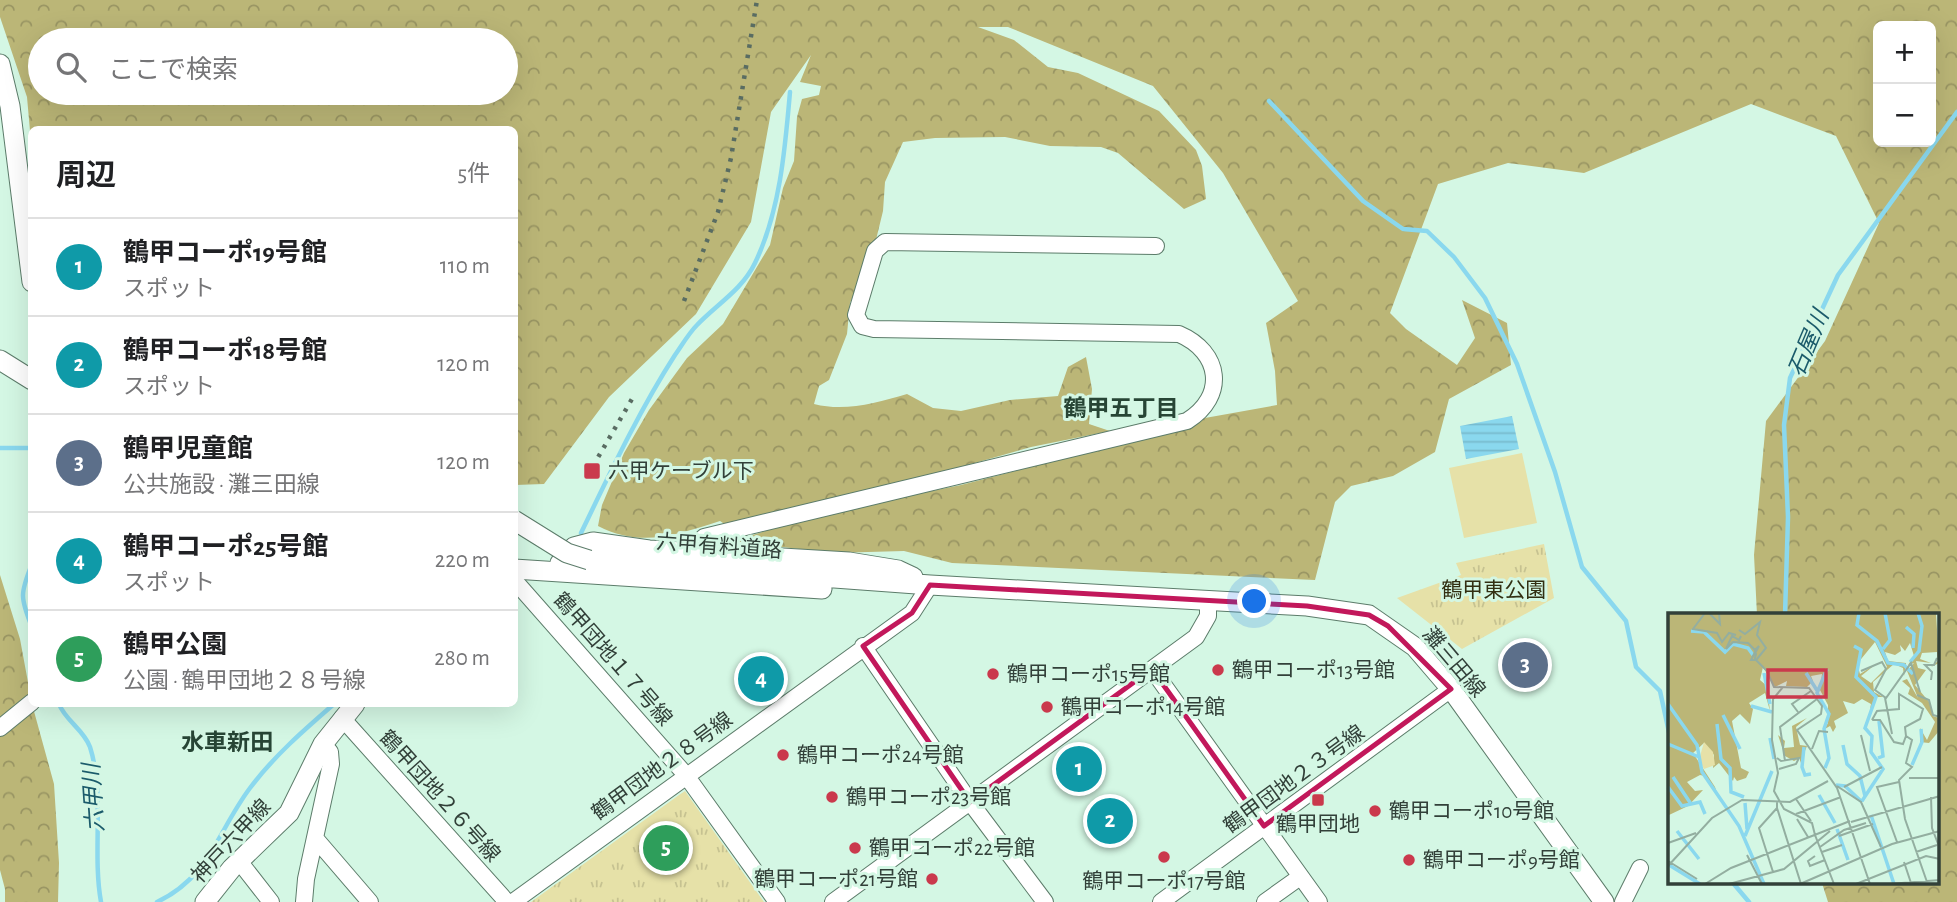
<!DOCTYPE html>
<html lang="ja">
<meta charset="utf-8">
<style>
:root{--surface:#fff;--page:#f6f6f6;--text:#202124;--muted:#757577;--line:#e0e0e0;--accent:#ca394c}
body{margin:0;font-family:"Alegreya Sans","Noto Sans JP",sans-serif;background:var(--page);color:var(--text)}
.controls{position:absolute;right:21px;top:21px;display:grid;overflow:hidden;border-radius:10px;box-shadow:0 7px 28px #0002}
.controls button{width:63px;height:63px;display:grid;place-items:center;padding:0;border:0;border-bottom:2px solid var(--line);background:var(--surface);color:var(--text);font:35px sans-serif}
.you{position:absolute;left:1255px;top:602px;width:24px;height:24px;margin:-18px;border:5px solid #fff;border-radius:50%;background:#1a73e8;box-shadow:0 0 0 10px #1a73e833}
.badge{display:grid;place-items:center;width:46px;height:46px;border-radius:50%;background:var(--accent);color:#fff;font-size:23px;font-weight:700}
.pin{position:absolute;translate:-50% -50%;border:4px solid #fff;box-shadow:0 2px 7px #0006}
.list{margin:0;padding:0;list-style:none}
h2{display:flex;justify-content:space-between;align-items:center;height:91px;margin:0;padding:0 28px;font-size:30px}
h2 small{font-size:23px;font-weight:400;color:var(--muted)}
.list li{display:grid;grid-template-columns:46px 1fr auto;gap:21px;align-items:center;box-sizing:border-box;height:98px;padding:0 28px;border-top:2px solid var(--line)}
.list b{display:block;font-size:26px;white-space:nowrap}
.list p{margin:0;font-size:23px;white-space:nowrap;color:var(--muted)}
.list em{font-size:23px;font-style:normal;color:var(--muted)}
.icon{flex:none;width:38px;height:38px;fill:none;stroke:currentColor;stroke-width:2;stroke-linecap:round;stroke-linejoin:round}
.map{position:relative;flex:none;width:1957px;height:902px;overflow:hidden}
.search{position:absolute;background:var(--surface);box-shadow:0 7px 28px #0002;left:28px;top:28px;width:490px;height:77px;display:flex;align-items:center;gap:18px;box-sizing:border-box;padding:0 24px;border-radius:38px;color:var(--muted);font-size:26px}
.panel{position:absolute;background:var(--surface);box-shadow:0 7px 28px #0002;left:28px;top:126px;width:490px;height:581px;border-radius:10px}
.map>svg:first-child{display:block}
</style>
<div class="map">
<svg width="1957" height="902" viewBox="0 0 1957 902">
<defs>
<pattern id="grass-tufts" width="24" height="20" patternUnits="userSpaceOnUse" patternTransform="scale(1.75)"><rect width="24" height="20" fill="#e6e1a8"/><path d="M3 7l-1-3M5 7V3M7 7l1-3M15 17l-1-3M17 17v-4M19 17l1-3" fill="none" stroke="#c6c291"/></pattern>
<pattern id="forest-crowns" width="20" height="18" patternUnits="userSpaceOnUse" patternTransform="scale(1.75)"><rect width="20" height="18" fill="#bbb677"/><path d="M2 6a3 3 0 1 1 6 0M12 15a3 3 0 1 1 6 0" fill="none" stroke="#999563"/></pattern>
<pattern id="water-rules" width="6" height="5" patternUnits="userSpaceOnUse" patternTransform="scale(1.75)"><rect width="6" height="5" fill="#8ad8ee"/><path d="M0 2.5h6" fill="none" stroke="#78bacd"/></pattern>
</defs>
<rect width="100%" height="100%" fill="#d4f7e4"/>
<!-- grass -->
<path fill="url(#grass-tufts)" d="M1544,544L1554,598L1462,649L1397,598L1461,575L1456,563Z
M685,791L764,902H531L679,795Z"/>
<!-- forest -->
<path fill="url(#forest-crowns)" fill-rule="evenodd" d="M0,0H1957V902H1828L1822,883H1938V615H1757L1754,555L1766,421L1825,341L1879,223L1836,136L1751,104L1584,173L1508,163L1438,184L1390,313L1406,329L1457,365L1475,338L1462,300L1507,323L1511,365L1449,399L1435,452L1393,476L1351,486L1335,502L1315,580L952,563L904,551L832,553L733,541L820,514L961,485L1146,437L1205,418L1277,405L1275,371L1266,323L1298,301L1223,173L1153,86L1008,27H978L1014,40L1048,67L1078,73L1159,111L1196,150L1202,166L1206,199L1184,209L1118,153L1101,147L1050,146L1005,137L935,138L903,142L885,182L883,211L874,248L850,303L847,334L829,380L819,386L814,404C845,412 876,403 907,394L933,408L961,411L1010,400L1058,396L1068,367L1086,357L1092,389L1089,424L1110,431L1031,447L735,531L720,521C676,535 641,548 598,526L602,505L624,453L649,410L687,358L723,324L770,245L783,188L794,161L797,117L802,99L819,95L821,86L800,82L811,55L771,112L751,222L696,314L609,397L544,484L515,485L514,130H32L31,142L27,97L0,17ZM1878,26H1931V142H1878ZM40,40H506V93H40Z
M0,575L20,639L32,704L54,784L59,863L58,902H5V889L0,870Z"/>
<!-- garden -->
<path fill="#e6e1a8" d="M1522,453L1537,523L1464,538L1449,468Z"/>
<!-- water -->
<path fill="url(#water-rules)" d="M1512,416L1519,449L1466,459L1460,426Z"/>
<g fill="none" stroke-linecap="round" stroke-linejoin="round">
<!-- stream -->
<path stroke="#8ad8ee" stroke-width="4.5" d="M1269,101L1363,201L1403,229L1427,231L1454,257L1485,298L1517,364L1555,472L1582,567L1626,621L1636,667L1660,691L1670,737
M0,448H32
M581,533C610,473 639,411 675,355C682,345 689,333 697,325C717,304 742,290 755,263C780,211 785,150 790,92
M32,564C20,593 20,598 32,627
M1785,615L1788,517L1784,425L1790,378L1838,275L1957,112
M59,704C65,720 84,730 90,747C105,794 92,853 101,902
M1670,771V783
M1733,883L1749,902
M157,902C210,877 217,832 250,788C274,756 304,730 334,704"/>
<defs>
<path id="minor" d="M688,552L704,537L1187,421C1227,396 1221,352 1179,334L874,329L862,326L856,315L875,251L885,242L1156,246
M514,580L685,774L777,902
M863,646L970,802L1045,902
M1152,669L1319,902
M342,718L507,902
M0,728L32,702
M315,838L370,902
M239,861L271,902
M304,902L306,879L331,764L330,752L323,744
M513,902L912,613L930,585
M833,902L1196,637L1208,616V601
M1161,902L1451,689
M1265,902L1300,877
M1623,902L1640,868"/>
<path id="major" d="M0,64L10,106L32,282
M0,360L32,380
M589,560L930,585L1307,606L1369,615L1415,647L1451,689L1604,902
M560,563L574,547L593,542L649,550L849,562L898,570L913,577
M514,569L822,589
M205,902L232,868L289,813L323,744L355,704"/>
</defs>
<!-- minor casing -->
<use href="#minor" stroke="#5c7c6a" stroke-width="18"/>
<!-- major casing -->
<use href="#major" stroke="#5c7c6a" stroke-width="21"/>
<!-- minor -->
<use href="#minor" stroke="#fff" stroke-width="16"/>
<!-- major -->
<use href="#major" stroke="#fff" stroke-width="19"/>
<!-- rail -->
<path stroke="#596c62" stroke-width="4.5" stroke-dasharray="3.5 7" stroke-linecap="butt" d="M684,301L718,212L731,158L757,0
M593,466L632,399"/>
<defs>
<path id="major-bridge" d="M514,520L567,553L589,560"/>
</defs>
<!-- major-bridge casing -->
<use href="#major-bridge" stroke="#5c7c6a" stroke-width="21" stroke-linecap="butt"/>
<!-- major-bridge -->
<use href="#major-bridge" stroke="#fff" stroke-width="19"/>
</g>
<!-- marked area -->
<path fill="none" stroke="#c2185b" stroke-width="5" stroke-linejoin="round" d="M930,585L1307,606L1369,615L1388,626L1451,689L1264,826L1152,669L970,802L863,646L912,613Z"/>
<!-- markers -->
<g fill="#ca394c" stroke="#d4f7e4" stroke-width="2.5">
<rect x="583" y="462" width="18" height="18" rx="3.5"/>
<circle cx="1218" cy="670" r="7"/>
<circle cx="993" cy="674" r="7"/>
<circle cx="1047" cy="707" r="7"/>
<circle cx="783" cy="755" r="7"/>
<circle cx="832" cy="797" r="7"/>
<rect x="1311" y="793" width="14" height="14" rx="3.5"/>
<circle cx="1375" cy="811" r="7"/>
<circle cx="855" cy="848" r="7"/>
<circle cx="1164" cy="857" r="7"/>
<circle cx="1409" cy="860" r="7"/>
<circle cx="932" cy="879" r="7"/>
</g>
<g text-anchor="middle" stroke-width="6" stroke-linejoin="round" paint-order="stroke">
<!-- poi labels -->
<g font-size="21" fill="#324039" stroke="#d4f7e4" text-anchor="start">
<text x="608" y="478">六甲ケーブル下</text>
<text x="1232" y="677">鶴甲コーポ13号館</text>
<text x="1007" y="681">鶴甲コーポ15号館</text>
<text x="1061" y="714">鶴甲コーポ14号館</text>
<text x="797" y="762">鶴甲コーポ24号館</text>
<text x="846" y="804">鶴甲コーポ23号館</text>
<text x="1389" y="818">鶴甲コーポ10号館</text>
<text x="1318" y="831" text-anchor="middle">鶴甲団地</text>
<text x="869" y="855">鶴甲コーポ22号館</text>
<text x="1423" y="867">鶴甲コーポ9号館</text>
<text x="918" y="886" text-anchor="end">鶴甲コーポ21号館</text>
<text x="1164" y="888" text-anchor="middle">鶴甲コーポ17号館</text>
</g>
<!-- street labels -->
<g font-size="21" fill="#324039" stroke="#d4f7e4">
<text transform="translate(719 546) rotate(4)" y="7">六甲有料道路</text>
<text transform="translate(613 659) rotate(49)" y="7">鶴甲団地１７号線</text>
<text transform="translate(1454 662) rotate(50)" y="7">灘三田線</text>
<text transform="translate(662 766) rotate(-36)" y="7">鶴甲団地２８号線</text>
<text transform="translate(1294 779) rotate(-36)" y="7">鶴甲団地２３号線</text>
<text transform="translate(440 796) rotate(48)" y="7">鶴甲団地２６号線</text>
<text transform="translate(231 841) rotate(-47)" y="7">神戸六甲線</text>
</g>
<!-- park labels -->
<g font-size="21" fill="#322f12" stroke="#d4f7e4">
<text x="1494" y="597">鶴甲東公園</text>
</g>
<!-- water labels -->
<g font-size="23" font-style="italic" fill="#1b5b6b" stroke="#d4f7e4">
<text transform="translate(1808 343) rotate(-67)" y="8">石屋川</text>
<text transform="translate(93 798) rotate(-94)" y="8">六甲川</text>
</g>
<!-- neighbourhood labels -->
<g font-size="23" font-weight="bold" fill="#274535" stroke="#d4f7e4">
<text x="1121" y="416">鶴甲五丁目</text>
<text x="227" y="750">水車新田</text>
</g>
</g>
<!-- overview -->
<g transform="translate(1668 613)">
<rect width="271" height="271" fill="#d4f7e4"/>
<path d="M0,0H268L271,50L263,54L270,48L269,39L254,40L252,46L263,50L248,48L250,55L258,57L247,72L262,90L265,103L271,105V118L261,130L252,129V115L259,127L267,109L254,90L240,81L242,75L234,68L239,66L250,85L239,58L246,50L240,52L246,43L242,30L237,38L232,32L233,38L227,42L217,39L220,48L238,50L236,63L235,55L226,51L205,69L206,79L215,84H209L202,96L203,91L194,86L186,91L175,88L180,100L166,108L168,114L165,119L162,113L155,117L160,110V92L152,77L154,61L143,63L145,68L139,74L118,73L119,68L107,74L95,54L92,67L99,73L102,98L97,80L81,90L85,96L82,111L72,101L64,108L73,155L81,159L78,165L69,168L66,164L65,168L51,150L45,155L46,142L36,130L25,140L47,174L51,186L37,163L32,162L19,169L27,178L35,177L20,193L1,202ZM207,29L219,54L203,70L193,63L208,51L192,61L189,51ZM139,105L128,114L132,132L139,133L132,150V145L126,148L117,143L110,122L117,128L116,135L126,134L124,113Z" fill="#bbb677" fill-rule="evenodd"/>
<path d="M36,129L45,139L47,152L36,156L31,147Z" fill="#e6e1a8"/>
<path fill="none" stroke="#8ad8ee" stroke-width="3.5" d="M191,0L189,12L209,28L220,50L236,52L245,61M238,14L246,21L245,35M23,18L36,19L57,39L65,31L80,35L85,42M186,33L193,37L188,64L208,84L197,115L204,123L203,139L215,156L194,188M215,36L222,27L217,0M242,49L251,38L254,13L250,0M96,60L102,91M138,60L150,79M0,91L29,132L34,159L71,213L96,271M83,93L104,99M55,102L72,136M49,111L53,146L62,155L63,179L76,184M102,125L106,146M0,131L31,144M175,132L179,151L192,163L197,183M136,134L134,154L137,162L143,161M210,145L215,143L211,108M244,152L254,129L253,116M157,155L161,145L156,116L161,101L149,80L159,56M5,164L23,191M168,172L177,173L194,189M0,174L14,193L32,189L37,201M151,182L167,210M77,190L79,216M203,202L226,271M169,216L180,247M9,218L31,246M77,223L104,158M1,252L32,271"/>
<path fill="none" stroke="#93aea0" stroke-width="2" d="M37,0L25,16L49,20L54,29L61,20L68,22M41,0L52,11L51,0M71,17L77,21L92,9L89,22L98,35L89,46L88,47H83L87,39L88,41L87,45V46L99,58L106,74L141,75L154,93L153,101L129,117L169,175L202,271M73,23L71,27L64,23L58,36L65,29L80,30L87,37L91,33L86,42M193,58L214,49L218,56L207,77L218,85L243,50L252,79M263,67L264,59L257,52H266L269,45M115,74L105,86L104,127L110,160L106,178L116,196L144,210L147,222M249,82L261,87L265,102L272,104M217,85L224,121M130,99L124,91L143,78M204,107L209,98L231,96V81L255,96L252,106L237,114L238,123L244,127L238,150L244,154L231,167L237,206L259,269M204,107H212L226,129L235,131L238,123M193,122L202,158M144,136L151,118L160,119M109,145L113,148L131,145L128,151L111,156M117,148L112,114L149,86M241,165H272M169,173L193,189L213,234M176,174L214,154M263,184L264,215L272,236M128,186L143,208M109,195L133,271M128,201L173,184M129,206L140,224M183,209L272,183M147,222L166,271M171,223L205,211M229,229L209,174L231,169M0,230L28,220M152,234L176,217L198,210M154,239L174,232M248,239L269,232M79,242L94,271M147,243L140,248L142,253L157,247M0,248L29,266M236,249L243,270M0,253L44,205L74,187L122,189L160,168M105,259L91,215L109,195V188M37,271L63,255L182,208M61,271L116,256L162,218M132,271L224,231L272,218M188,271L258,243L272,246M221,271L272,267"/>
<path fill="#ca394c" fill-opacity="0.15" stroke="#ca394c" stroke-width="3.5" d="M100,57H158V84H100Z"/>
<rect width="271" height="271" fill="none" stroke="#324039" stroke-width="3.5"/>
</g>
</svg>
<div class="controls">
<button>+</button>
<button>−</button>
</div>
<div class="you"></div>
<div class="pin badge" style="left:1079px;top:769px;background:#0f9aa8">1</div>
<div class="pin badge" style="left:1110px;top:821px;background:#0f9aa8">2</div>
<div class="pin badge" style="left:1525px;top:665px;background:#5c6f8a">3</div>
<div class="pin badge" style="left:761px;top:679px;background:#0f9aa8">4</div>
<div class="pin badge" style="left:666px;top:848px;background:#2e9e5b">5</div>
<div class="search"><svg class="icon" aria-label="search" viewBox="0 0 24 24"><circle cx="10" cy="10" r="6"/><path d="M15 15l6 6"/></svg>ここで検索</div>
<section class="panel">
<h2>周辺<small>5件</small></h2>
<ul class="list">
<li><span class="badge" style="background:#0f9aa8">1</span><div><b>鶴甲コーポ19号館</b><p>スポット</p></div><em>110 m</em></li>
<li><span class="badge" style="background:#0f9aa8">2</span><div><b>鶴甲コーポ18号館</b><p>スポット</p></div><em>120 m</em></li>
<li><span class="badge" style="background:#5c6f8a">3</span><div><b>鶴甲児童館</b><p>公共施設 · 灘三田線</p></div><em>120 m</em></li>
<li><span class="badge" style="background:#0f9aa8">4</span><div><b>鶴甲コーポ25号館</b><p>スポット</p></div><em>220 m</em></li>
<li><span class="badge" style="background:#2e9e5b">5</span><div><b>鶴甲公園</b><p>公園 · 鶴甲団地２８号線</p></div><em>280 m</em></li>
</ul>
</section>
</div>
